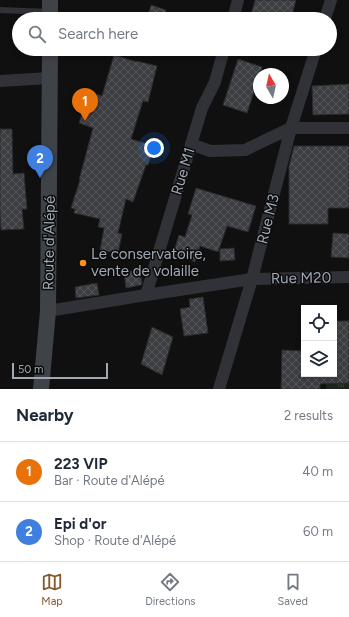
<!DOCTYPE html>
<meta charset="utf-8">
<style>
:root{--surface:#fff;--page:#f2f2f3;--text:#1f2937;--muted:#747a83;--line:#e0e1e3;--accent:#83582b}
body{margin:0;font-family:Figtree,sans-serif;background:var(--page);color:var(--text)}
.controls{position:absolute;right:12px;bottom:12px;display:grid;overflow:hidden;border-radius:0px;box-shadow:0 2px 6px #0003}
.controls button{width:36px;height:36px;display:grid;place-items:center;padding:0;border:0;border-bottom:1px solid var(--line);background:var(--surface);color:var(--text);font:20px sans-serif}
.compass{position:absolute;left:253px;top:68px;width:36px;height:36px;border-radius:50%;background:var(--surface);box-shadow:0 2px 6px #0003;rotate:351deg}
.scale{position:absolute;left:12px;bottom:10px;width:96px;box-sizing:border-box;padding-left:4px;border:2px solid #a0a9b3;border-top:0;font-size:11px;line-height:14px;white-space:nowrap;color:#a0a9b3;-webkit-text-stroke:3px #0b0b0c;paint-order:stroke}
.you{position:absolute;left:154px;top:148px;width:14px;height:14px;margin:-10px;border:3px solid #fff;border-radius:50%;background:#1a73e8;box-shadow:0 0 0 6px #1a73e833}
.badge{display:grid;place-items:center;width:26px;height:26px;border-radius:50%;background:var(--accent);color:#fff;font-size:13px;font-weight:700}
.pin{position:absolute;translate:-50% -33px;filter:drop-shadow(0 1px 2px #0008)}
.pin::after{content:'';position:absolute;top:21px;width:14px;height:12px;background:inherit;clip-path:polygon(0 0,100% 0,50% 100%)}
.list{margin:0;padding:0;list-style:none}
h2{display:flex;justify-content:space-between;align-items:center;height:52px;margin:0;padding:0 16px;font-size:17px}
h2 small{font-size:13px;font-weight:400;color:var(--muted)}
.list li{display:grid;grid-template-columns:26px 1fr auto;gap:12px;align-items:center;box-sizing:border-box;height:60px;padding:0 16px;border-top:1px solid var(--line)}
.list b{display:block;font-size:15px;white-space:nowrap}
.list p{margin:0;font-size:13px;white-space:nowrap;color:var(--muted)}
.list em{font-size:13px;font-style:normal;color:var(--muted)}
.icon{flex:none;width:22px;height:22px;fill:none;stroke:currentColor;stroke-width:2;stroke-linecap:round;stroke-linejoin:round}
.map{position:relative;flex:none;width:349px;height:389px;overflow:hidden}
.search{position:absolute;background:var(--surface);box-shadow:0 2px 6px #0003;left:12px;right:12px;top:12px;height:44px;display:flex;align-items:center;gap:10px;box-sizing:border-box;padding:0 14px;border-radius:22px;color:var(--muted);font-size:15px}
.sheet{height:172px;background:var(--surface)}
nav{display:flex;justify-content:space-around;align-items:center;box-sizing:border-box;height:56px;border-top:1px solid var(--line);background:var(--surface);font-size:11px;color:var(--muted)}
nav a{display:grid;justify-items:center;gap:2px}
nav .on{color:var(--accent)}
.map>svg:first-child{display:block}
</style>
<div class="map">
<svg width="349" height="389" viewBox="0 0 349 389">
<defs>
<pattern id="grass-tufts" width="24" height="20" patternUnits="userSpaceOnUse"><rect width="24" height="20" fill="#1c241c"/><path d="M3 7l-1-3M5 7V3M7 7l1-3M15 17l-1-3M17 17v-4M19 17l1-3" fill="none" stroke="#3a413b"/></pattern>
<pattern id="building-cross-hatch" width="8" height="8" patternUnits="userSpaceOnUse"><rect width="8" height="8" fill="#3c3e42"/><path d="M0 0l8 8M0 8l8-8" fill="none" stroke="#55575b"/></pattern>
</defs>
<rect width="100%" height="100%" fill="#101011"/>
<!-- grass -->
<path fill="url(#grass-tufts)" d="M326,374L349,375V389H326Z"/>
<!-- building -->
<path fill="url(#building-cross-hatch)" stroke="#2a2a2e" d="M255,0H296L291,19H250Z
M151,5L166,10L163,19H147Z
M114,55L137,62V61L157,66L148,102L143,101L131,139L154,146L148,165H146L133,202L126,199L118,233L122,234L118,253L100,250L104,228L98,227L100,219L74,213L75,209L71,208L80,180H79L93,128L79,123L83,111L91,114L97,94L102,96Z
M238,59L262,67L260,74H259V77L247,113L223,105Z
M349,84V114L313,115L312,86Z
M0,129H12L13,174L24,173L27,209H22L24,229L1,230L0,212Z
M294,146H349V208H328V224H289V166Z
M196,188L256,206L248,232L227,226L218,252L200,246L195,262L173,254L179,235L185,237L192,215L188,214Z
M333,233L349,234V258L331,257Z
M234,248L235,260L220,261V249Z
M140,270L142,282L141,285L126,288L124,272Z
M97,283L99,295L76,298L75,287Z
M203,297L208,333L184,336L180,309L190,307L189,299Z
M334,321H349V383L320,384V389H281L282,350L304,351V374H334Z
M152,327L173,337L162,375L141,364Z"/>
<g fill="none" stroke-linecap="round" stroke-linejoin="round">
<!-- service -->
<path stroke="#313237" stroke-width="6" d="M0,10L50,12"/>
<!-- minor -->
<path stroke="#313237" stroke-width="12" d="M233,19L238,0
M325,19L331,0
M0,81L50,78
M191,144L210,151L245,150L291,128H349
M146,295L202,108L215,82L224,49
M48,311L146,295L252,279L349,277
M219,389L252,279L291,128L316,49"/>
<!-- secondary -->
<path stroke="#3f4247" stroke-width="16" d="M50,0V19
M41,389L48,311L50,49"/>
</g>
<!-- markers -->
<circle fill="#fe911c" stroke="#0b0b0c" stroke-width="1.5" cx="83" cy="263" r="4"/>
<g text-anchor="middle" stroke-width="3" stroke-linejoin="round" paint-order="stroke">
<!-- street labels -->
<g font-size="15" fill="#a0a9b3" stroke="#0b0b0c">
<text transform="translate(183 171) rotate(-73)" y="5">Rue M1</text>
<text transform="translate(268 219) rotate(-76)" y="5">Rue M3</text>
<text transform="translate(49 243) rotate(-89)" y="5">Route d'Alépé</text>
<text transform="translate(301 278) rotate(-1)" y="5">Rue M20</text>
</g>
<!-- poi labels -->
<g font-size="15" fill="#a0a9b3" stroke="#0b0b0c" text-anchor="start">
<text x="91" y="259">Le conservatoire,<tspan x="91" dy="17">vente de volaille</tspan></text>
</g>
</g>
</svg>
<div class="controls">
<button><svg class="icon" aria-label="locate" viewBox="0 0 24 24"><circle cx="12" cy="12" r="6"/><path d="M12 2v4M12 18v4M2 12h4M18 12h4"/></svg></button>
<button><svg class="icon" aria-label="layers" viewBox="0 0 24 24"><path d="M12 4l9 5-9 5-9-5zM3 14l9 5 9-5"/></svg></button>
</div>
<svg class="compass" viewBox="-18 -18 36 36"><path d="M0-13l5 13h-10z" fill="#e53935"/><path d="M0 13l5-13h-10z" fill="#747a83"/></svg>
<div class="scale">50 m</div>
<div class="you"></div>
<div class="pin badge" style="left:85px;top:121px;background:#e8710a">1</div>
<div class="pin badge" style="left:40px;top:178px;background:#3f7fe0">2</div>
<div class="search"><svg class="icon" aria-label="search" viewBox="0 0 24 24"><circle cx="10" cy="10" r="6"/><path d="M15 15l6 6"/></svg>Search here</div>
</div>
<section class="sheet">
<h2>Nearby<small>2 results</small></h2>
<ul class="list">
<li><span class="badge" style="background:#e8710a">1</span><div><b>223 VIP</b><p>Bar · Route d'Alépé</p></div><em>40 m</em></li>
<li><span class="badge" style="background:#3f7fe0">2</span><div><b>Epi d'or</b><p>Shop · Route d'Alépé</p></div><em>60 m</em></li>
</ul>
</section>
<nav>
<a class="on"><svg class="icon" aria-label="map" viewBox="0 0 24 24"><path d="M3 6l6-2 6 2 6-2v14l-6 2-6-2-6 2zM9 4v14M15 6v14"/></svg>Map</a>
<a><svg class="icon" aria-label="directions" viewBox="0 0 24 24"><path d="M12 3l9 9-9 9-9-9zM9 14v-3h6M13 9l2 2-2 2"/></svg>Directions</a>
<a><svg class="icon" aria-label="saved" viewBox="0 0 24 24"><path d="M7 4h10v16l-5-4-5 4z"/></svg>Saved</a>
</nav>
